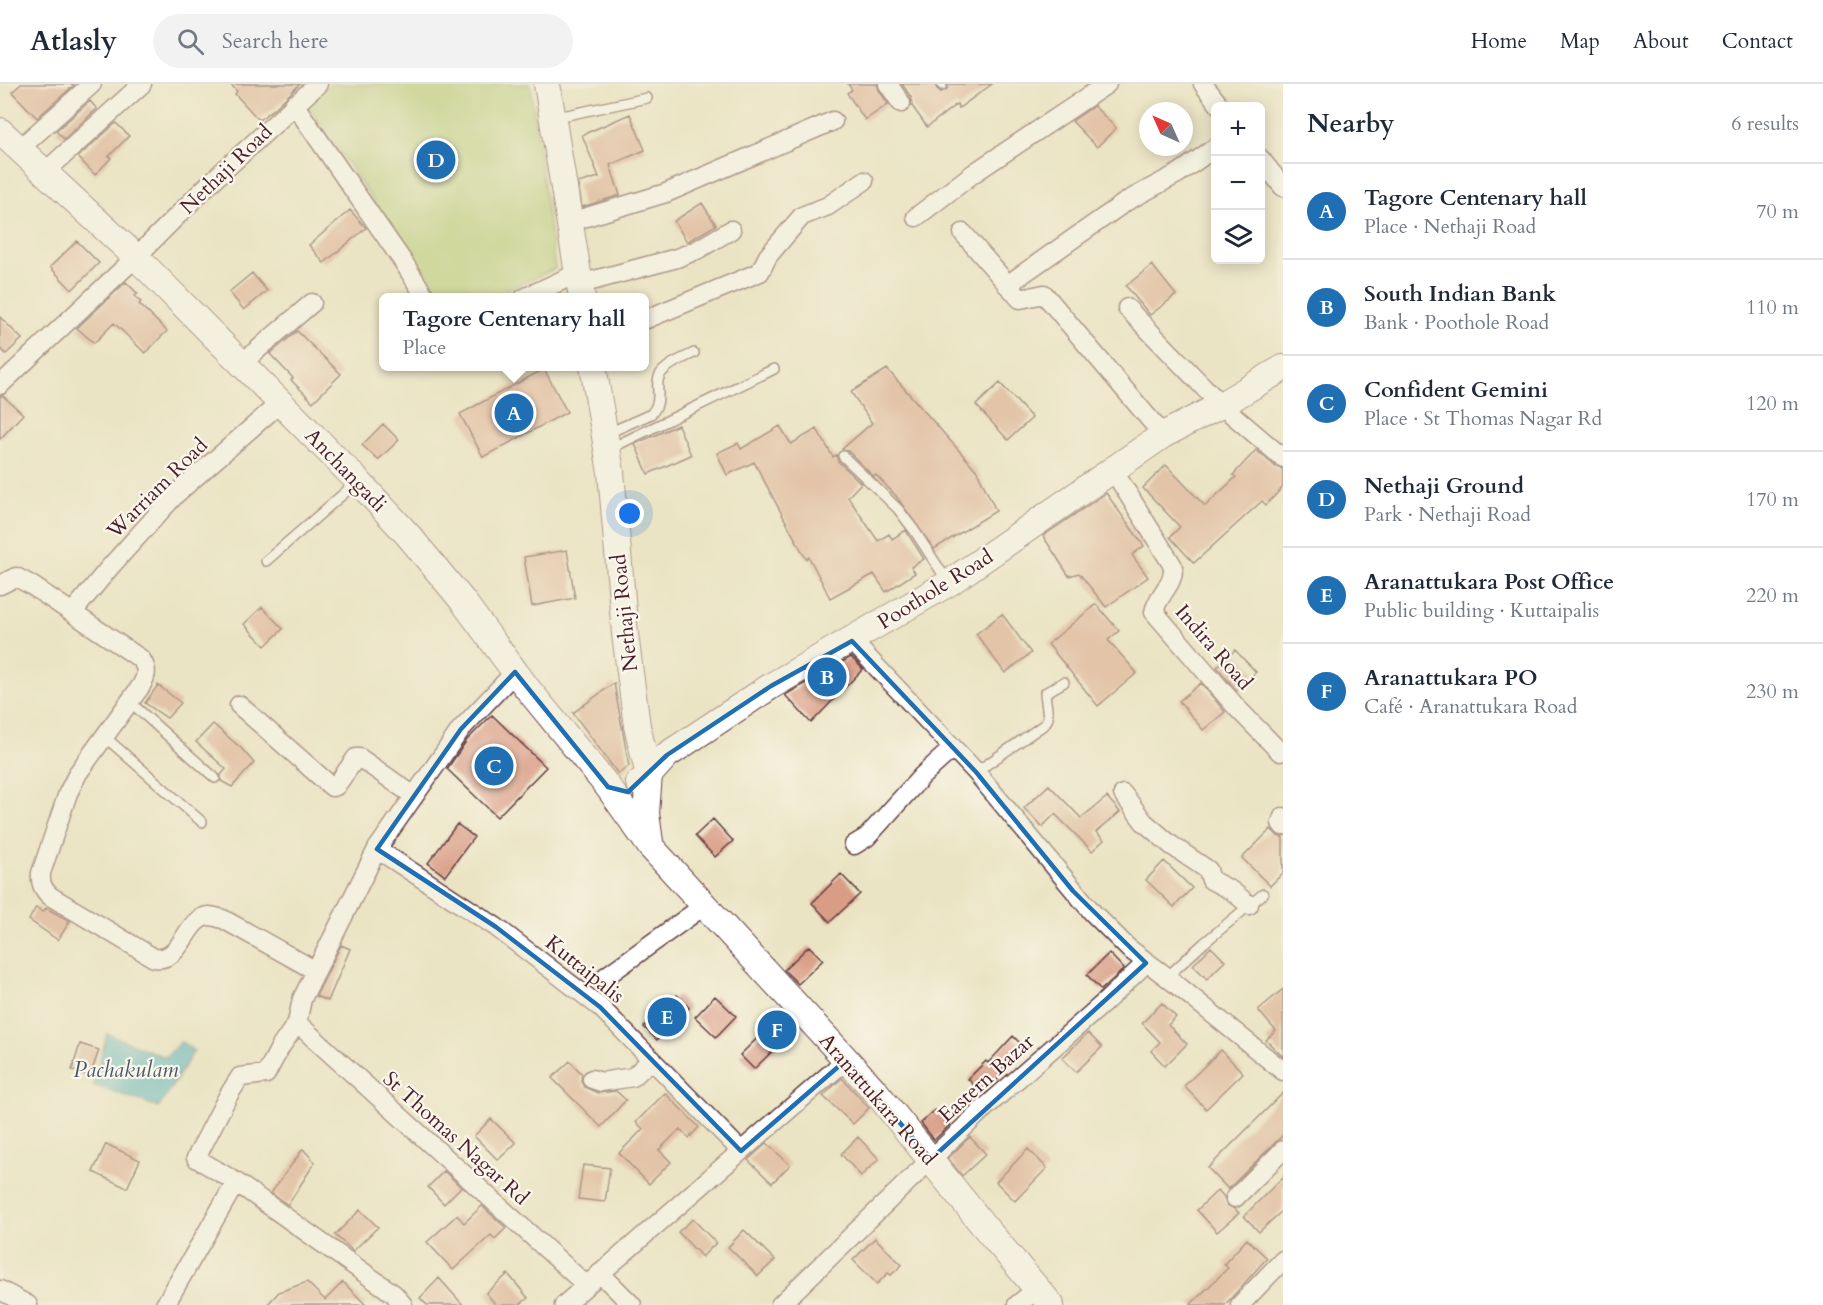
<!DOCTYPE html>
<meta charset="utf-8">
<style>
:root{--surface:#fff;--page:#f2f2f3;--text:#1f2937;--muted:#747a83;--line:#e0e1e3;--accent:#1f6fb2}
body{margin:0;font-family:Cardo,serif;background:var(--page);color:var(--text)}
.controls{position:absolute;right:18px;top:18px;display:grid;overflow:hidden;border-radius:9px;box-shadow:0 3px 15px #0003}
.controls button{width:54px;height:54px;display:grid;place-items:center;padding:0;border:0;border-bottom:2px solid var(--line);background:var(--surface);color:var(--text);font:30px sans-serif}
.compass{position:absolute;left:1139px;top:18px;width:54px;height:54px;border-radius:50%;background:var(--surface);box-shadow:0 3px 15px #0003;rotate:315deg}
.you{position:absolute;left:630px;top:430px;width:21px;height:21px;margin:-15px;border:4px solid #fff;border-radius:50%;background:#1a73e8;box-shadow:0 0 0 9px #1a73e833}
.badge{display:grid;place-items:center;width:39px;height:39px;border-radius:50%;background:var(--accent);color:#fff;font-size:20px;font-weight:700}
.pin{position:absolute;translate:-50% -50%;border:3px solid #fff;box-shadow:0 2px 6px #0006}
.popup{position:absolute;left:379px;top:209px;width:270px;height:78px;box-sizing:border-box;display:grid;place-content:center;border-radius:9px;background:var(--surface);filter:drop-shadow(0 2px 4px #0005);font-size:20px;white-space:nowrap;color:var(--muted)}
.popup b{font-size:22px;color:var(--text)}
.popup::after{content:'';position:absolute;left:50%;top:100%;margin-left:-12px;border:12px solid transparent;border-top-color:var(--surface)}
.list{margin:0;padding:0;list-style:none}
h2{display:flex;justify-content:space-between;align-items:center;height:78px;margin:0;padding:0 24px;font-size:26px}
h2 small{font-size:20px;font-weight:400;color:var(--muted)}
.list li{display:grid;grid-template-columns:39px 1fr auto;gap:18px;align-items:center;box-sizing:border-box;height:96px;padding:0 24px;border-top:2px solid var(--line)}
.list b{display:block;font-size:22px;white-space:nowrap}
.list p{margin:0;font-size:20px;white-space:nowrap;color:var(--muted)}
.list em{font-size:20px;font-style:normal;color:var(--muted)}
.icon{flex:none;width:33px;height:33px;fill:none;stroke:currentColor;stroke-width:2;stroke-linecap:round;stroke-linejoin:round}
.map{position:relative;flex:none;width:1283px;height:1221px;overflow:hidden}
header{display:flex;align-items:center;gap:36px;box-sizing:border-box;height:84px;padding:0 30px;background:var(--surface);border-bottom:2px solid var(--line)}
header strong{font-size:28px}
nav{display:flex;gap:33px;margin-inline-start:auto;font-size:21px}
.search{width:420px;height:54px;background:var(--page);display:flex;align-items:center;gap:15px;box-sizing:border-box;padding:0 21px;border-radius:33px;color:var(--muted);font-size:22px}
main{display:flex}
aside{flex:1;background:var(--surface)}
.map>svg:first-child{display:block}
</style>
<header>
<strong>Atlasly</strong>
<div class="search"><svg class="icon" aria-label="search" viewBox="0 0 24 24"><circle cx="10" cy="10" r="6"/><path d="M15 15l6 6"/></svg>Search here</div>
<nav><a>Home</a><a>Map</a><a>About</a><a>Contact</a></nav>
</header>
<main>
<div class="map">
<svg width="1283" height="1221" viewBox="0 0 1283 1221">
<rect width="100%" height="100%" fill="#fbf7ec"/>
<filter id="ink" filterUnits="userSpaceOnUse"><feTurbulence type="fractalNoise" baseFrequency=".0167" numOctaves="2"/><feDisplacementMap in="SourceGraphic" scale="12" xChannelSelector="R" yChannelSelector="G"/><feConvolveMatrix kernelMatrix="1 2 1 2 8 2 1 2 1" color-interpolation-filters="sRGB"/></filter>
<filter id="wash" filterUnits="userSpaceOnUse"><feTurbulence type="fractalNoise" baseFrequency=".008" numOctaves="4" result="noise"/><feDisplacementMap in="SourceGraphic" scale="24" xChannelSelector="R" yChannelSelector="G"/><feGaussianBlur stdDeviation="1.35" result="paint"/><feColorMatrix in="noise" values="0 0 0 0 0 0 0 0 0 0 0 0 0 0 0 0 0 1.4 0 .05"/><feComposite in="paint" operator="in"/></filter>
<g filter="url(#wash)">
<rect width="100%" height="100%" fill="#ebe4c4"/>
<!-- built -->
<path fill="#ebd8ba" d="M600,1197L623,1221H573Z"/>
<!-- green -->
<path fill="#afc96f" stroke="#7c744d" stroke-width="1.5" d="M330,0H530L555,185L490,213H440L306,20Z"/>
<!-- water -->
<path fill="#46b0c5" stroke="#486878" stroke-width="1.5" d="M107,950L165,973L181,958L194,967L159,1023L93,1001Z"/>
<g id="blocks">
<!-- building -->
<path fill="#d99d85" d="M21,0H73L74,1L37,34L12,8Z
M230,0H300L275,24L259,36L235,10L237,7Z
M848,0H877L879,6L888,20L865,36L847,9L852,6Z
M902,0H935L937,5L941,8L947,5L949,0H992L959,24L957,20L927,43L912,22L911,13Z
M90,17L97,25L64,55L56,47Z
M1094,22L1116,44L1097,63L1072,37Z
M630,30L645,66L610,81L620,111L582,123L578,99L599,93L582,51Z
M116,39L129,52L109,72L111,74L95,91L78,73Z
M702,119L716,141L687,158L674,137Z
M350,126L366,144L324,179L309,161Z
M77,157L99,179L72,206L50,183Z
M1152,181L1176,211L1150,231L1126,202Z
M252,189L267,207L244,226L229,208Z
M126,198L138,210L135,212L141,218L139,220L167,247L145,269L114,239L94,259L77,244Z
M0,233L22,255L6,270L0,264Z
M297,247L341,290L313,318L291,296L293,294L270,270Z
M544,285L567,328L483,373L460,330Z
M887,285L977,387L996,427L934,465L896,412L876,391L874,393L848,367L842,365L872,339L851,308Z
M1000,299L1032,334L1008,356L976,321Z
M0,312H3L23,330L0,355Z
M383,340L399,356L378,376L362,361Z
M678,341L691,371L648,390L635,360Z
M780,342L791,360L817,345L833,373L836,371L838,377L861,399L848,413L878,457L889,450L892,455L906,446L908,450L924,475L911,483L915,489L886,508L874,490L830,514L809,473L806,475L754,378L727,391L717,369L738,359L741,365Z
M1256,366L1276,383L1283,385V403L1266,421L1262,417L1194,479L1170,453L1180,443L1143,404L1166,381L1205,422L1236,393L1233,391Z
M1106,409L1144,462L1132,471L1148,493L1106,523L1079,489L1069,492L1043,452Z
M567,466L575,514L532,522L524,473Z
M1096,520L1119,547L1108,556L1137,589L1098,622L1048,560Z
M262,523L283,545L265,562L244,540Z
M1002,530L1031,569L1005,589L976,550Z
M1235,566L1256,588L1237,607L1217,583Z
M851,573L863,585L811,639L785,611Z
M614,599L629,682L618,690L573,629Z
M1201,599L1225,628L1203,646L1179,617Z
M158,601L181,619L167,634L145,619Z
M492,631L546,683L497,733L447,685L467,656Z
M213,640L241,664L254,679L232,703L221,697V691L226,685L196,658Z
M1049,701L1081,734L1107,713L1120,728L1096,748L1104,756L1092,767L1055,730L1042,743L1024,724Z
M713,735L733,757L715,773L695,752Z
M457,740L474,753L445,792L428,779Z
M1271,745L1278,752L1283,754V789L1270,802L1242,774Z
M1164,777L1192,804L1174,823L1146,796Z
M841,790L860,810L830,838L812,819Z
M36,823L43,828L46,824L70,837L58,856L29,836Z
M341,861L350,865L328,917L316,912Z
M809,862L823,876L798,900L784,886Z
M1211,863L1225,877L1207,895L1193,881Z
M1109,869L1124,885L1101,906L1087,891Z
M1283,905V973L1266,956L1276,947L1258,926Z
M677,911L689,924L657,956L644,943Z
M715,912L736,932L716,953L695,933Z
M1162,919L1176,933L1168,941L1187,960L1165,982L1151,967L1160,958L1142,939Z
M780,932L794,946L754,985L740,971Z
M1088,949L1102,963L1076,988L1062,974Z
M1013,952L1023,962L998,989L1001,992L983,1010L968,995L986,977L988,979Z
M80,960L99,966L90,992L72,986Z
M1221,966L1243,989L1206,1025L1184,1002Z
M570,977L582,990L581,997L584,1003L598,1009L616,1007L626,1016L601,1043L552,994Z
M842,994L869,1024L853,1040L823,1012Z
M665,1009L699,1043L689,1054L680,1045L659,1066L671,1078L649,1100L619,1069L643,1045L636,1038Z
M1283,1009V1051L1228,1105L1208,1084Z
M935,1026L950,1041L934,1056L921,1039Z
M491,1035L516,1059L498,1076L474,1052Z
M858,1053L879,1075L861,1092L841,1070Z
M970,1053L986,1070L962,1092L948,1074Z
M767,1059L790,1081L772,1099L748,1076Z
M106,1060L140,1076L127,1104L93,1088Z
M303,1065L315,1078L288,1121L271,1109Z
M1028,1065L1047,1084L1015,1117L996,1098Z
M583,1081L610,1084L605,1118L578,1115Z
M444,1087L461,1103L444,1120L428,1103Z
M1283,1093V1126L1259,1148L1244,1132Z
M1218,1106L1224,1113L1227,1121L1235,1125L1239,1129L1217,1148L1197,1126Z
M482,1122L506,1144L495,1155L491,1151L453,1186L427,1158L457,1131L464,1139Z
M360,1126L378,1143L353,1167L335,1151Z
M693,1135L716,1159L702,1173L678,1148Z
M744,1146L775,1176L758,1192L728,1163Z
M875,1154L902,1181L891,1191L888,1189L877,1200L853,1176Z
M1247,1155L1267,1174L1225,1221H1190L1228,1184L1224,1180Z
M508,1190L528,1214L519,1221H496L486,1209Z
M439,1194L463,1221H427L420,1214Z
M307,1198L325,1216L343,1198L366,1221H267L279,1208Z"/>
</g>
</g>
<g filter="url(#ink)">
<use href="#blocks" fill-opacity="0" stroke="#623d42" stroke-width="1.5"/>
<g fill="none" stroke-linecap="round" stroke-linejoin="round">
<defs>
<path id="lane" d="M942,0V1
M553,34L647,14
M606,350L651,330C666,315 650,298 664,286C672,278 684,274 694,269
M609,365L774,285
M843,372L898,425L914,446L948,498
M266,477L357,398
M130,618L215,694
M105,653L202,738
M976,688L1045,640L1048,634L1045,609L1064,598
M1167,893L1204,859L1263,810"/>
<path id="street" d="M888,0L901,19
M1203,0L1220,22
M294,20L404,179L426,214
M19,65L92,0
M1260,74L1283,103
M45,88L142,0
M916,133L974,89L1107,0
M570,138L666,109L833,37
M963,149L1020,215L1044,210L1163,351
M580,200L677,174L697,166L731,146
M1007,201L1127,117L1179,89L1216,63
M524,214L578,189
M1127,224L1221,321L1283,374
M644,236L760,188L768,172L802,132L828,122L864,97
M242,279L312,219
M0,301L136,173L210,99L318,0
M1113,386L1173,482C1175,501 1158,509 1154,528L1237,624L1280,668
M0,501L16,493L31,501L141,575C148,586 147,591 141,602L78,689L68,709L41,789C40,800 43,805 50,812L154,874C183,879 185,833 209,832C214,832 218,834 223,835L316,887
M73,528L110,483L176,410L280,319
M852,557L976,688L1093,829L1128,864L1167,893L1283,987
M239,621L332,703L336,702L356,674H360L414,712
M1123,710L1144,738L1171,761L1208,786L1211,796L1232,807L1249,821
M1283,733L1281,739L1283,742
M854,761L867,753L922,692L953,664
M377,765L496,843L600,923L741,1067
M605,893L705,821
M297,939L586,1201
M592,995L601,998L633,993L652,975
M1235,1114L1283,1066
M600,1189L632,1221
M0,1206L28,1221
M165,1221L236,1098
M403,1221L394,1210L236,1098L196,1074L228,1012L240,993L266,990L281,962L297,939L302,915L377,765L461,645L515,588
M564,1221L846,976
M780,1221L980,1028L1105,918L1146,879
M1017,1221L1037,1205
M1240,1221L1283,1176"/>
<path id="secondary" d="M547,0L582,214
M0,47L136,173L358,397L408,451L462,516L527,604L608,703L650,762L876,1008L983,1141L1051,1221
M593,282L611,388L625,550L637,642L649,691L639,699
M650,758L646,729L649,691L667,671L771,602L949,499L1163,351L1221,321L1283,284"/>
</defs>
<!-- lane casing -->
<use href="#lane" stroke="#623d42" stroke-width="12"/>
<!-- street casing -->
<use href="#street" stroke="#623d42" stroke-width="21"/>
<!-- secondary casing -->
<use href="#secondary" stroke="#623d42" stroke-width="28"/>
<!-- lane -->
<use href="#lane" stroke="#fff" stroke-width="9"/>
<!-- street -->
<use href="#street" stroke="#fff" stroke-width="18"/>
<!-- secondary -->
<use href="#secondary" stroke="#fff" stroke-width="26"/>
</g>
</g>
<!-- marked area -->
<path d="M0 0H1283V1221H0ZM852,557L976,688L1073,807L1146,879L931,1075L846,976L741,1067L600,923L496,843L377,765L461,645L515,588L608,703L628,708L667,671L771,602Z" fill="#ebe4c4" fill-opacity=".55" fill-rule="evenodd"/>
<path fill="none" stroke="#1f6fb2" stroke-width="4.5" stroke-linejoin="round" d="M852,557L976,688L1073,807L1146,879L931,1075L846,976L741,1067L600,923L496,843L377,765L461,645L515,588L608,703L628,708L667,671L771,602Z"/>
<g text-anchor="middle" stroke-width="4.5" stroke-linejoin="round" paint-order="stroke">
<!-- street labels -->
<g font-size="21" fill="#4a1f2b" stroke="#fbf7ec">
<text transform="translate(226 85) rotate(-44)" y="7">Nethaji Road</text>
<text transform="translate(346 386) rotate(46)" y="7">Anchangadi</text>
<text transform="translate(157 404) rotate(-45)" y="7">Warriam Road</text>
<text transform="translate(935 505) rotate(-32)" y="7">Poothole Road</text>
<text transform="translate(624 529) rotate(-96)" y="7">Nethaji Road</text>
<text transform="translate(1214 563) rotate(49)" y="7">Indira Road</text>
<text transform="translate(585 885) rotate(39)" y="7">Kuttaipalis</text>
<text transform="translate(986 994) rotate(-42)" y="7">Eastern Bazar</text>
<text transform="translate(878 1015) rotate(49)" y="7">Aranattukara Road</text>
<text transform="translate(456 1054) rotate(42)" y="7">St Thomas Nagar Rd</text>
</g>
<!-- water labels -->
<g font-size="22" font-style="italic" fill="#485969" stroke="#fbf7ec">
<text x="126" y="993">Pachakulam</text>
</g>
</g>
</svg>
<div class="controls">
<button>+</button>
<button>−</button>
<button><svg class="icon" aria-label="layers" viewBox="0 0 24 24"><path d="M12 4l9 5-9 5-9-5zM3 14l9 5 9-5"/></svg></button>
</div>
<svg class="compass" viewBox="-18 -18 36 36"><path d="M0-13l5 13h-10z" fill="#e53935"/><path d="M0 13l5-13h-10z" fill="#747a83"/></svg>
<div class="you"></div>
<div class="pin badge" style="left:514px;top:329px">A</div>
<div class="popup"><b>Tagore Centenary hall</b>Place</div>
<div class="pin badge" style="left:827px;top:593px">B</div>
<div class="pin badge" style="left:494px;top:682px">C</div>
<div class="pin badge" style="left:436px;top:76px">D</div>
<div class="pin badge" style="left:667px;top:933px">E</div>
<div class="pin badge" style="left:777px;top:946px">F</div>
</div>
<aside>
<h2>Nearby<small>6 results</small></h2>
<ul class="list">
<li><span class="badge">A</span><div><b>Tagore Centenary hall</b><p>Place · Nethaji Road</p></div><em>70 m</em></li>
<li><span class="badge">B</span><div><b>South Indian Bank</b><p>Bank · Poothole Road</p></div><em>110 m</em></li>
<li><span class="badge">C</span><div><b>Confident Gemini</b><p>Place · St Thomas Nagar Rd</p></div><em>120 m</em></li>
<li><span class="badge">D</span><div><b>Nethaji Ground</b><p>Park · Nethaji Road</p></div><em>170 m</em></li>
<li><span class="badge">E</span><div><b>Aranattukara Post Office</b><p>Public building · Kuttaipalis</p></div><em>220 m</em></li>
<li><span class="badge">F</span><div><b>Aranattukara PO</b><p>Café · Aranattukara Road</p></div><em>230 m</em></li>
</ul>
</aside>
</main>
